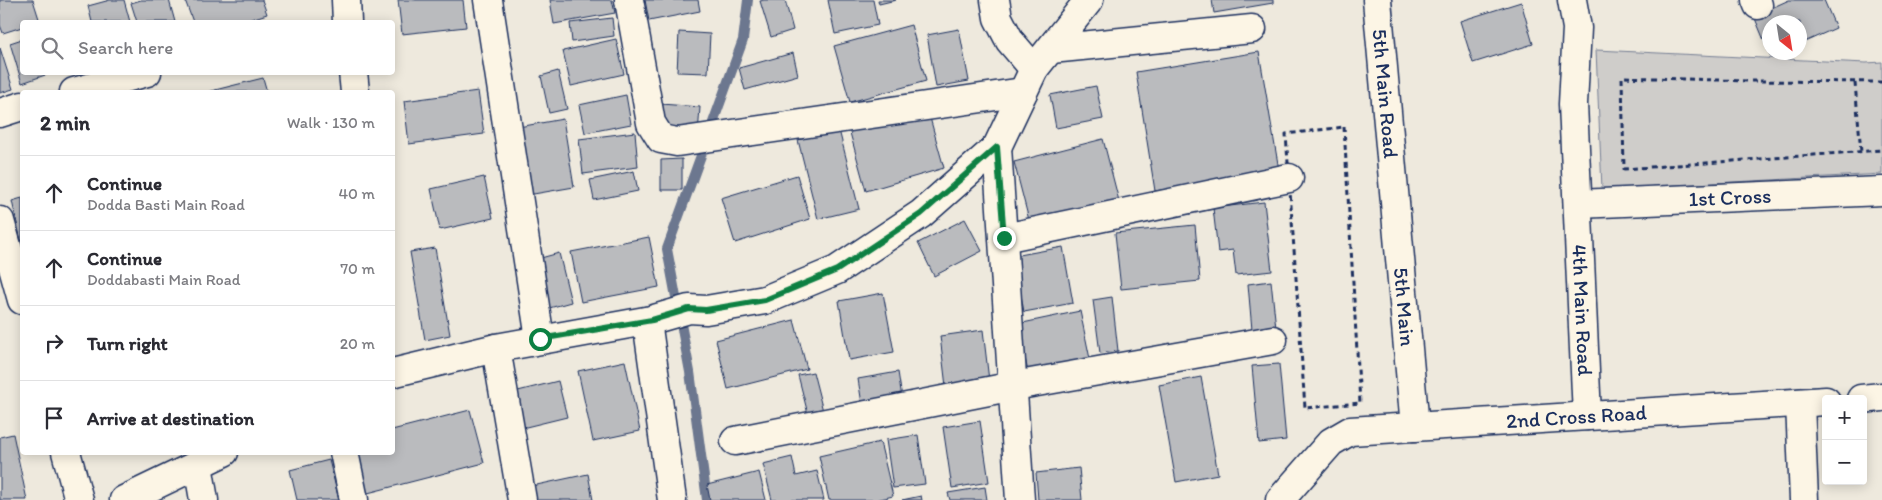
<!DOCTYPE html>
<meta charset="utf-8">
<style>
:root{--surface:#fff;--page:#f7f7f7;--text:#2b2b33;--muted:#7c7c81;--line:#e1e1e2}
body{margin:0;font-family:Itim,sans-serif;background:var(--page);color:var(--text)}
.controls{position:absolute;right:15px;bottom:15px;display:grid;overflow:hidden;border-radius:5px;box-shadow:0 2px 12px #0003}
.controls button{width:45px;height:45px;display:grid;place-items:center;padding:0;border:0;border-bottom:1px solid var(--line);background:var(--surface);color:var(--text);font:25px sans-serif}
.compass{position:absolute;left:1762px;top:15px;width:45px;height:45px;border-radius:50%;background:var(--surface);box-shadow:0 2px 12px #0003;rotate:150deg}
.stop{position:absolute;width:15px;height:15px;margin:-11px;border:4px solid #0b8043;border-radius:50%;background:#fff}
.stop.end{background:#0b8043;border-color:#fff;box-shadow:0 1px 5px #0008}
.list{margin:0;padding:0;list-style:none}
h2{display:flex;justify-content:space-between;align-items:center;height:65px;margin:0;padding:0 20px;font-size:21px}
h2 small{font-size:16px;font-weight:400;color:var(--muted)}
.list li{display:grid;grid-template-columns:32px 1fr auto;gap:15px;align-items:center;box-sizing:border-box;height:75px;padding:0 20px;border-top:1px solid var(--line)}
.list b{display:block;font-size:19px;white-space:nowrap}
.list p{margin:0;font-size:16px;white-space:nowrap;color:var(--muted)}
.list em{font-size:16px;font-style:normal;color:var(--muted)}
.icon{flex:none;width:28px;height:28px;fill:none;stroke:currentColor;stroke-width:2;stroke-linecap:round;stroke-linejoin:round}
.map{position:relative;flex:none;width:1882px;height:500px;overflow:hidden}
.search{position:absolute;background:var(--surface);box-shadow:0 2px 12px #0003;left:20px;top:20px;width:375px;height:55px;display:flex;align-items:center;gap:12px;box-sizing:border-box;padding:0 18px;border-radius:5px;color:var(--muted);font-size:19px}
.panel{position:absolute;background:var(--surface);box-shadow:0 2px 12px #0003;left:20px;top:90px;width:375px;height:365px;border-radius:5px}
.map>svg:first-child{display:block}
</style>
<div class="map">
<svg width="1882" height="500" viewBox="0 0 1882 500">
<rect width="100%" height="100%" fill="#eee9dd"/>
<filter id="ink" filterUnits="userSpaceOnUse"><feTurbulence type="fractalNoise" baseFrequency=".02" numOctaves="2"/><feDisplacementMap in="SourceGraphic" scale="10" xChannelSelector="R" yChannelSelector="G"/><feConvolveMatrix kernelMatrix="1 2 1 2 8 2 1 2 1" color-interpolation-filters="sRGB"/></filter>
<g filter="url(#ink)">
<!-- green -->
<path fill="#cfcdca" stroke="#757e94" d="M1596,50L1866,63L1882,62V174L1602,189Z"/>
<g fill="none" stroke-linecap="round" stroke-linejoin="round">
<!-- stream -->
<path stroke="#6c778f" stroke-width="10" d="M707,500L690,372L667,249L743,40L748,0"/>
</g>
<!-- building -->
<path fill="#babbbe" stroke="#1b2f5e" d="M0,0H33L40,22H22V27L3,33L0,25Z
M110,0H124L130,22H92L88,6Z
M141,0H169L175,22H137L131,3Z
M185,0H262L267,14L242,22H193Z
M398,0H463L466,27L402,34Z
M550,0H612L615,13L554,24Z
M645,0H698L700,11L649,21Z
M764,0H785L793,30L771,37L760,1Z
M828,0H873L878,25L835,34Z
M878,0H896L879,4Z
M1212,0H1273V3L1214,13Z
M1789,0H1824L1836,28L1800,44V22H1770V52H1781L1771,57L1754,16Z
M1521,2L1533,44L1473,63L1460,21Z
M612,18L614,36L572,42L570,23Z
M911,25L926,81L850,102L834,46Z
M959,29L969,81L936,87L927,35Z
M679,32L710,34L708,73L677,72Z
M22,39V72H54L22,83L10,43Z
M616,39L624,74L571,86L563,51Z
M0,48L13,89L0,93Z
M1259,52L1279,170L1155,191L1136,72Z
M793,53L798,75L745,90L739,68Z
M558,71L567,109L549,113L541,76Z
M263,78L267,92H207Z
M1096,86L1103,119L1056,128L1050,95Z
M478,91L484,134L409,144L404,101Z
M626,95L631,124L585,133L579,105Z
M661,104L700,107L698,135L659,133Z
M927,107L944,168L866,191L849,129Z
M563,119L574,187L522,196L513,128Z
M839,130L859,209L818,219L798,140Z
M635,132L638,167L583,174L579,139Z
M1103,139L1119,201L1030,224L1014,162Z
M682,159V190H661V160Z
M634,171L638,191L594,200L590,180Z
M797,175L810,219L735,243L721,198Z
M484,177L493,218L440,230L431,189Z
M22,198V245L12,201Z
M1264,202L1272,271L1236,275L1233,250L1218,252L1213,208Z
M965,219L982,251L934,276L918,243Z
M1195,225L1200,281L1121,289L1115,233Z
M649,237L659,287L581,302L571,252Z
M1063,247L1073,303L1024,312L1014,256Z
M435,248L450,335L425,340L410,252Z
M559,253L571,302L542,310L530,261Z
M1271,281L1276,328L1252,330L1248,284Z
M883,293L894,352L849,360L839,301Z
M1112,297L1118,351L1100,353L1093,300Z
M1080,311L1090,359L1028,372L1018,324Z
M794,320L807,369L728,389L716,340Z
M983,330L990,389L947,395L940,336Z
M625,361L640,431L593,441L578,371Z
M1279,364L1286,440L1259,443L1252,366Z
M813,372L824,415L809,418L798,375Z
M898,372L903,404L863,410L858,379Z
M1201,377L1218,474L1176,482L1159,385Z
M558,381L567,417L522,428L514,392Z
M470,410L484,463L360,495L350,452H392V430Z
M980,421L989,482L952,488L943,427Z
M13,434L27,500H0V437Z
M918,435L925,484L893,488L886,440Z
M880,442L893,496L876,500H829L819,456Z
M792,457L796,476L817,471L824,500H772L763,464Z
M329,460L339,500H297L290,470Z
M1079,468L1082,500H1038L1036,473Z
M759,472L766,500H710L707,485Z
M588,474L593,500H535L532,486Z
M985,487L987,500H950L948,493Z
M921,496L922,500H902Z"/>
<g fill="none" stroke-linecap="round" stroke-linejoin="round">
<defs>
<g id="street">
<path d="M346,0L347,22"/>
<path d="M488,0L540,339"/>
<path d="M629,0L651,123L661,139L677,142L1023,92"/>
<path d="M995,0L998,18L1010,41L1034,69"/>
<path id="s1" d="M1377,0L1415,427"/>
<path id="s2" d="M1572,0L1577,28L1573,104L1587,416"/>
<path d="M1756,0L1758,5"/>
<path d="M1051,49L1252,29"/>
<path d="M353,72L355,92"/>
<path d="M74,92L147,72"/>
<path d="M0,113L22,106"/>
<path d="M997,147L1020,500"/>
<path id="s3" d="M1578,204L1882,191"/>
<path d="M0,221L22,300"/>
<path d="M1004,238L1289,178"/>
<path d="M647,321L672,500"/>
<path d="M496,348L522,500"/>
<path d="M1861,399L1882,397"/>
<path d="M1800,403L1804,500"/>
<path d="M735,441L1014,386L1273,340"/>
<path d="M66,452L79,500"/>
<path d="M344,452L354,500"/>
<path d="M198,465L204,500"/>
<path id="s4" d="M1280,500L1331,442L1350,431L1826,401"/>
</g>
<path id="secondary" d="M392,373L496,348L651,320L689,309L706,310L765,300L837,270L921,214L997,147L1034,69L1089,0
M124,500L224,452"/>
</defs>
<!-- street casing -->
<use href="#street" stroke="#1b2f5e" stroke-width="31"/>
<!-- secondary casing -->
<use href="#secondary" stroke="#1b2f5e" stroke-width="31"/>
<!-- path -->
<path stroke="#1b2f5e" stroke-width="3" stroke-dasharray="5 4" stroke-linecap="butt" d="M1882,82L1749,81L1622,77L1624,169L1882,150
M1855,83L1861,152
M1344,127L1360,403L1305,408L1286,134Z"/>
<!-- street -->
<use href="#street" stroke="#fcf5e5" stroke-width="28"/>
<!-- secondary -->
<use href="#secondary" stroke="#fcf5e5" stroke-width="28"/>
</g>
</g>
<g fill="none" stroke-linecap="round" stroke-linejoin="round" filter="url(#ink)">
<!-- route -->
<path stroke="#0b8043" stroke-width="6" d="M540,339L652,320L689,309L706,310L765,300L837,270L921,214L997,147L1004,238"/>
</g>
<g text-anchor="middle" stroke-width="4" stroke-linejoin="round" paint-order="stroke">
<!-- street labels -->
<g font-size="21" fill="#1b2f5e" stroke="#fcf5e5">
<text dy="7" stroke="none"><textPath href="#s1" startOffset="94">5th Main Road</textPath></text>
<text dy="7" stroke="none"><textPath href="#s3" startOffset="152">1st Cross</textPath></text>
<text dy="7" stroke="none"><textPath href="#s1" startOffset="308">5th Main</textPath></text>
<text dy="7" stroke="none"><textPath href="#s2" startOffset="311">4th Main Road</textPath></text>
<text dy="7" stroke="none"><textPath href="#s4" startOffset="326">2nd Cross Road</textPath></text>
</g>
</g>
</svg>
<div class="controls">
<button>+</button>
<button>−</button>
</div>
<svg class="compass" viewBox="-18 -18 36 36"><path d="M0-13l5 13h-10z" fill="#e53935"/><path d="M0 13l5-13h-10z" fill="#7c7c81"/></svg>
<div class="stop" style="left:540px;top:339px"></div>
<div class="stop end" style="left:1004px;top:238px"></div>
<div class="search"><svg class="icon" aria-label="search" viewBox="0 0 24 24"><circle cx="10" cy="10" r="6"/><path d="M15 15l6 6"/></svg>Search here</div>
<section class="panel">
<h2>2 min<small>Walk · 130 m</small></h2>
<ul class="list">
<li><svg class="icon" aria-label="ahead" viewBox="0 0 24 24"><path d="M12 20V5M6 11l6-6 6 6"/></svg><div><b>Continue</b><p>Dodda Basti Main Road</p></div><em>40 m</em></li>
<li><svg class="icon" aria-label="ahead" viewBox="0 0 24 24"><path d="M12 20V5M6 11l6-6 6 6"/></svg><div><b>Continue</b><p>Doddabasti Main Road</p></div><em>70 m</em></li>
<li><svg class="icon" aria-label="right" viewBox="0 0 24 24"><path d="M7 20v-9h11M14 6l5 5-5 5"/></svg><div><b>Turn right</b></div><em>20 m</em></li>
<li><svg class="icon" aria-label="arrive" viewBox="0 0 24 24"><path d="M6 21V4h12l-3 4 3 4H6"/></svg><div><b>Arrive at destination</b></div></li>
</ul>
</section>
</div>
